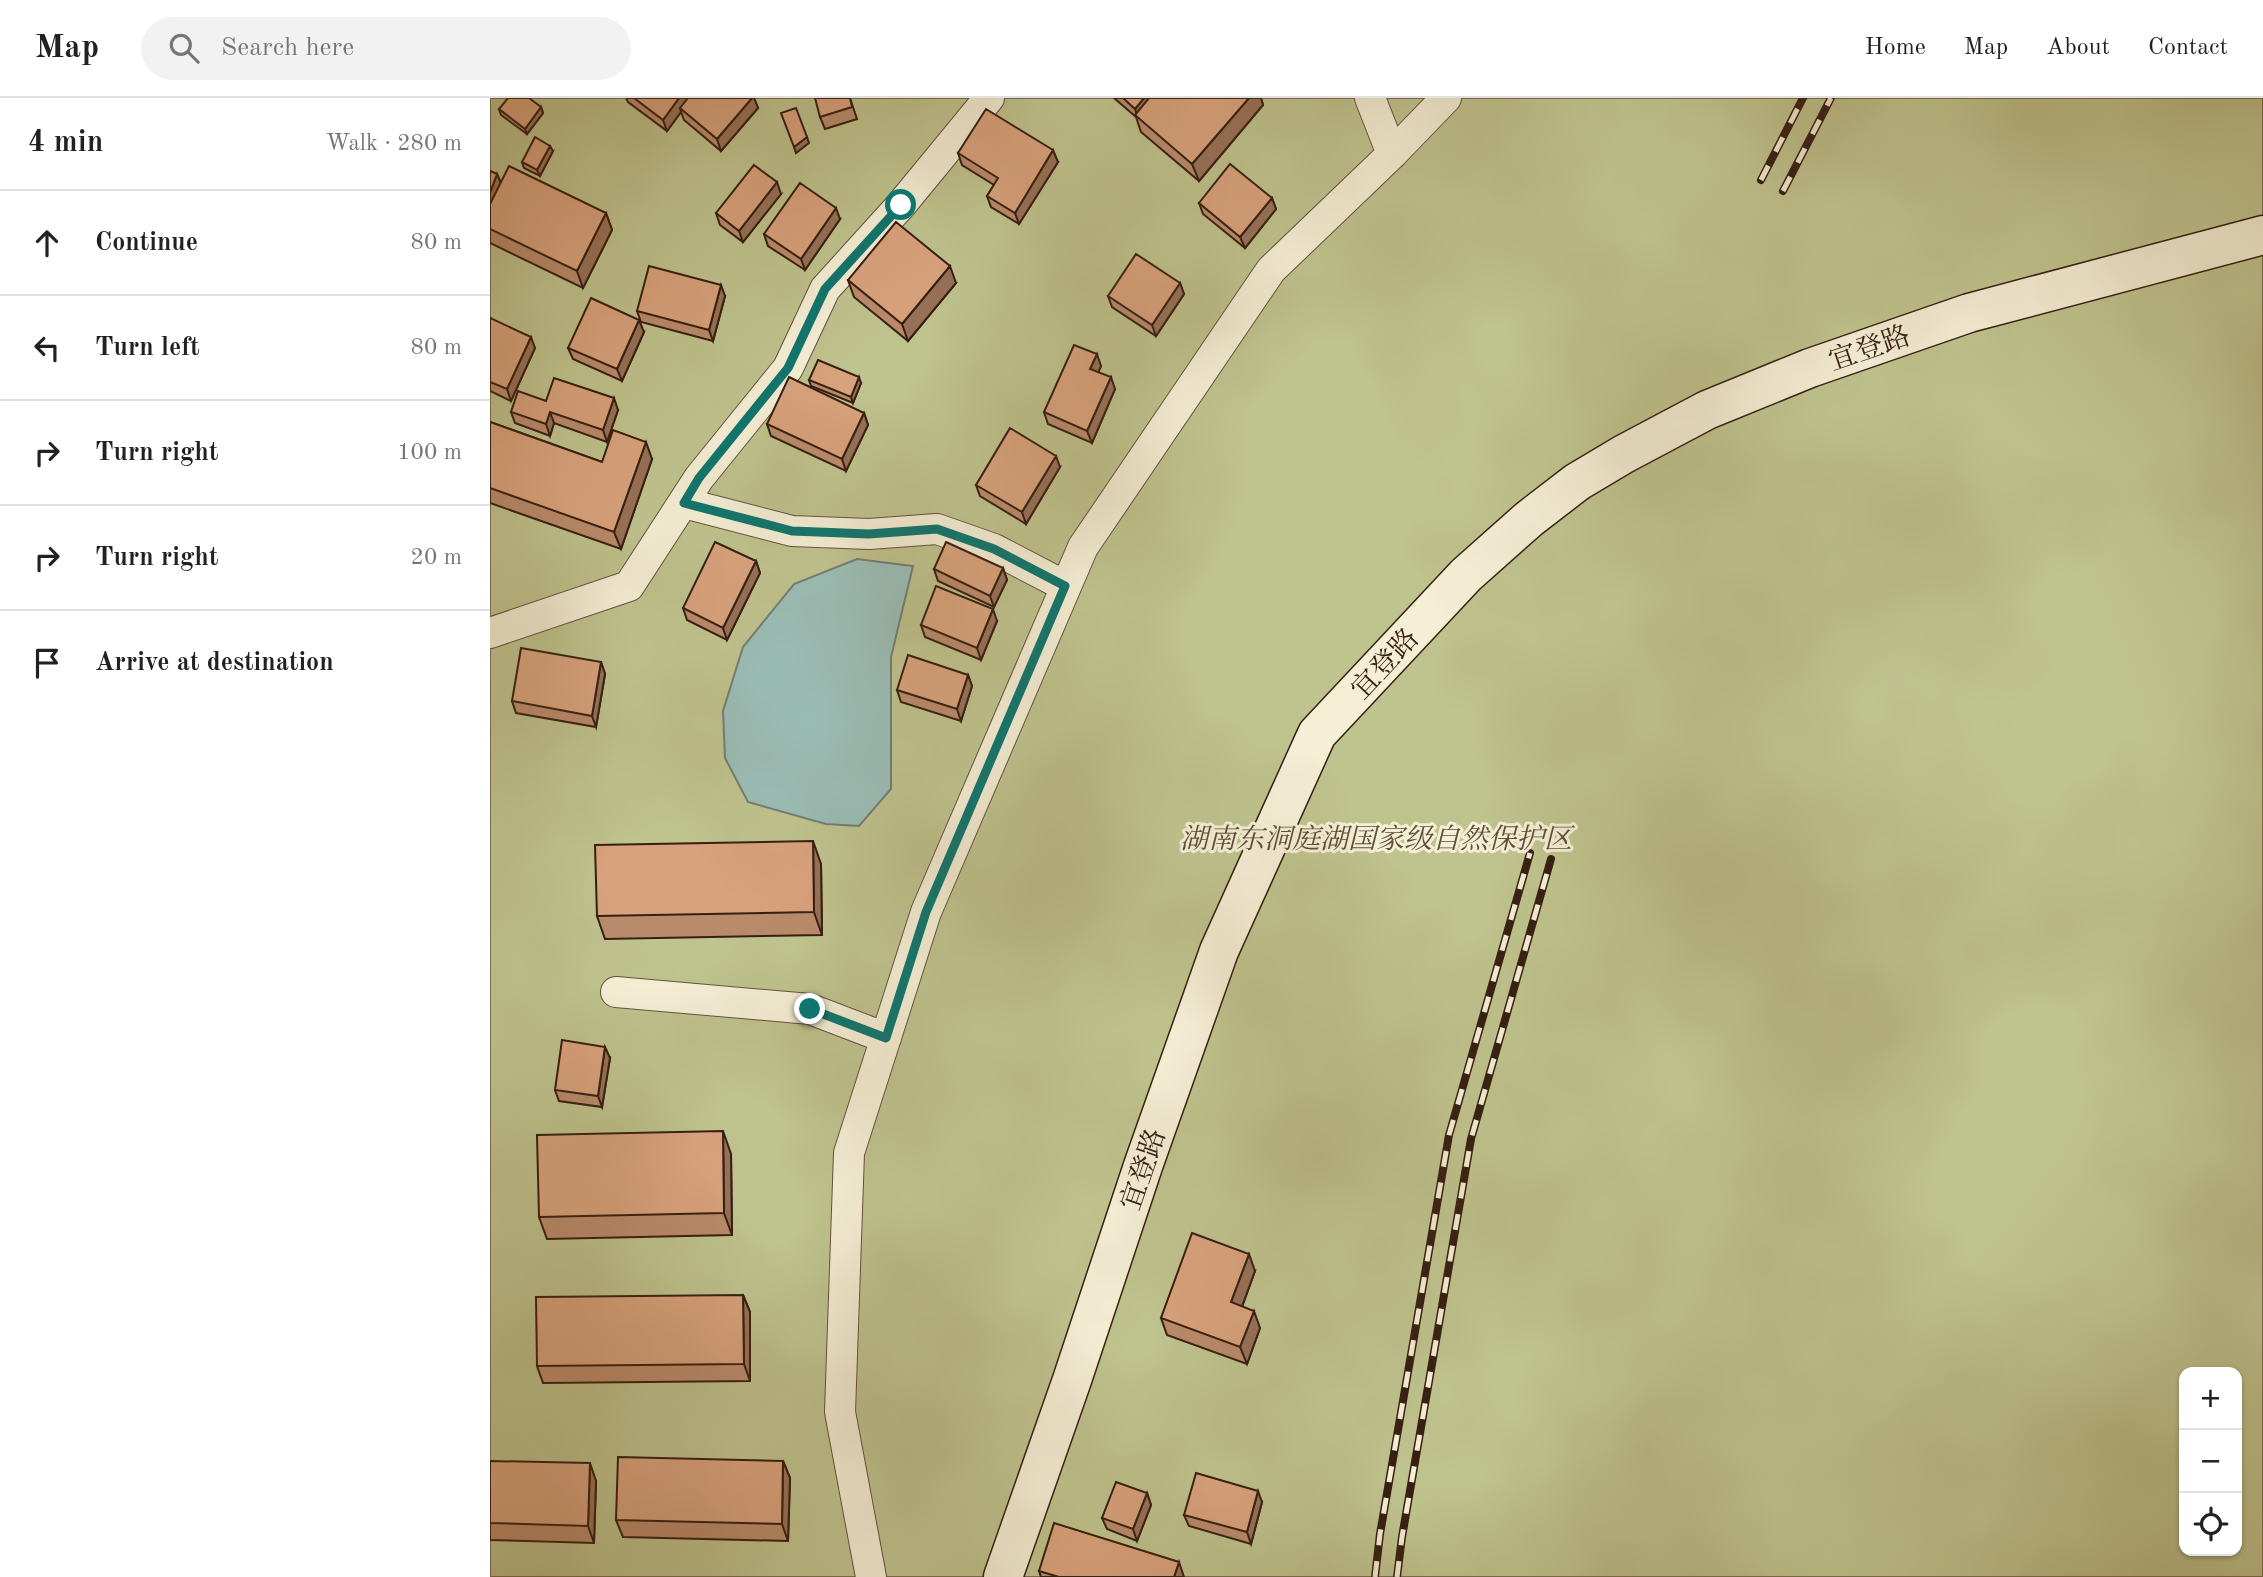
<!DOCTYPE html>
<meta charset="utf-8">
<style>
:root{--surface:#fff;--page:#f2f2f2;--text:#202124;--muted:#757577;--line:#e0e0e0}
body{margin:0;font-family:"Old Standard TT","Noto Serif SC",serif;background:var(--page);color:var(--text)}
.controls{position:absolute;right:21px;bottom:21px;display:grid;overflow:hidden;border-radius:14px;box-shadow:0 2px 5px #0004}
.controls button{width:63px;height:63px;display:grid;place-items:center;padding:0;border:0;border-bottom:2px solid var(--line);background:var(--surface);color:var(--text);font:35px sans-serif}
.stop{position:absolute;width:21px;height:21px;margin:-16px;border:5px solid #0f766e;border-radius:50%;background:#fff}
.stop.end{background:#0f766e;border-color:#fff;box-shadow:0 2px 7px #0008}
.list{margin:0;padding:0;list-style:none}
h2{display:flex;justify-content:space-between;align-items:center;height:91px;margin:0;padding:0 28px;font-size:30px}
h2 small{font-size:23px;font-weight:400;color:var(--muted)}
.list li{display:grid;grid-template-columns:46px 1fr auto;gap:21px;align-items:center;box-sizing:border-box;height:105px;padding:0 28px;border-top:2px solid var(--line)}
.list b{display:block;font-size:26px;white-space:nowrap}
.list em{font-size:23px;font-style:normal;color:var(--muted)}
.icon{flex:none;width:38px;height:38px;fill:none;stroke:currentColor;stroke-width:2;stroke-linecap:round;stroke-linejoin:round}
.map{position:relative;flex:none;width:1773px;height:1479px;overflow:hidden}
header{display:flex;align-items:center;gap:42px;box-sizing:border-box;height:98px;padding:0 35px;background:var(--surface);border-bottom:2px solid var(--line)}
header strong{font-size:33px}
nav{display:flex;gap:38px;margin-inline-start:auto;font-size:24px}
.search{width:490px;height:63px;background:var(--page);display:flex;align-items:center;gap:18px;box-sizing:border-box;padding:0 24px;border-radius:38px;color:var(--muted);font-size:26px}
main{display:flex}
aside{flex:1;background:var(--surface)}
.map>svg:first-child{display:block}
</style>
<header>
<strong>Map</strong>
<div class="search"><svg class="icon" aria-label="search" viewBox="0 0 24 24"><circle cx="10" cy="10" r="6"/><path d="M15 15l6 6"/></svg>Search here</div>
<nav><a>Home</a><a>Map</a><a>About</a><a>Contact</a></nav>
</header>
<main>
<aside>
<h2>4 min<small>Walk · 280 m</small></h2>
<ul class="list">
<li><svg class="icon" aria-label="ahead" viewBox="0 0 24 24"><path d="M12 20V5M6 11l6-6 6 6"/></svg><div><b>Continue</b></div><em>80 m</em></li>
<li><svg class="icon" aria-label="left" viewBox="0 0 24 24"><path d="M17 20v-9H6M10 6l-5 5 5 5"/></svg><div><b>Turn left</b></div><em>80 m</em></li>
<li><svg class="icon" aria-label="right" viewBox="0 0 24 24"><path d="M7 20v-9h11M14 6l5 5-5 5"/></svg><div><b>Turn right</b></div><em>100 m</em></li>
<li><svg class="icon" aria-label="right" viewBox="0 0 24 24"><path d="M7 20v-9h11M14 6l5 5-5 5"/></svg><div><b>Turn right</b></div><em>20 m</em></li>
<li><svg class="icon" aria-label="arrive" viewBox="0 0 24 24"><path d="M6 21V4h12l-3 4 3 4H6"/></svg><div><b>Arrive at destination</b></div></li>
</ul>
</aside>
<div class="map">
<svg width="1773" height="1479" viewBox="0 0 1773 1479">
<rect width="100%" height="100%" fill="#f0e6c0"/>
<filter id="stains"><feTurbulence type="fractalNoise" baseFrequency=".00286" numOctaves="4"/><feColorMatrix values="0 0 0 0 .2 0 0 0 0 .09 0 0 0 0 .02 0 0 0 .5 -.17"/></filter>
<radialGradient id="worn" r=".72"><stop offset=".6" stop-color="#630" stop-opacity="0"/><stop offset="1" stop-color="#630" stop-opacity=".3"/></radialGradient>
<!-- green -->
<path fill="#bfc38e" stroke="#7a7150" stroke-width="2" fill-rule="evenodd" d="M0,0H1773V1479H0ZM1694,1274H1747V1453H1694Z"/>
<!-- water -->
<path fill="#9bbeb7" stroke="#737e75" stroke-width="2" d="M367,461L423,468L401,559V691L369,728L336,726L258,704L235,660L233,613L253,549L304,486Z"/>
<g fill="none" stroke-linecap="round" stroke-linejoin="round">
<defs>
<path id="street" d="M880,0L902,56
M194,405L302,433L379,436L447,431L504,451L575,488
M0,535L139,488L209,380L298,270L335,191L411,107L499,0
M126,894L320,911L396,940
M381,1479L350,1314L359,1055L436,814L593,449L781,172L902,56L956,0"/>
<path id="secondary" d="M513,1479L582,1282L653,1068L729,853L827,636L976,477L1039,421L1087,384L1134,356L1217,312L1320,270L1479,215L1773,137"/>
</defs>
<!-- street casing -->
<use href="#street" stroke="#64513e" stroke-width="32"/>
<!-- secondary casing -->
<use href="#secondary" stroke="#361f12" stroke-width="41"/>
<!-- street -->
<use href="#street" stroke="#f5efd6" stroke-width="30"/>
<!-- secondary -->
<use href="#secondary" stroke="#f5efd6" stroke-width="38"/>
<defs>
<path id="rail" d="M1271,82L1313,0
M1293,93L1341,0
M885,1479L890,1436L959,1037L1040,755
M907,1479L912,1439L981,1041L1061,761"/>
</defs>
<!-- rail casing -->
<use href="#rail" stroke="#361f12" stroke-width="8"/>
<!-- rail -->
<use href="#rail" stroke="#f5efd6" stroke-width="5" stroke-dasharray="16" stroke-linecap="butt"/>
</g>
<!-- wall -->
<path fill="#ba8b6b" stroke="#361f12" stroke-width="2" d="M136,0H264L268,10L231,53L194,22L191,14L177,33L138,4Z
M360,0L367,21L335,31L330,19Z
M624,0H771L773,7L709,83L651,34L646,19Z
M51,9L53,15L37,36L11,17L9,11Z
M63,53L50,78L34,70L32,64Z
M468,55L568,64L529,126L501,109L497,98L504,87L472,67Z
M0,73L7,76L11,85L116,115L122,132L93,190L0,145Z
M291,96L253,144L230,127L226,115Z
M782,100L786,111L755,150L713,116L709,105Z
M350,121L315,172L278,148L274,136Z
M358,182L466,185L418,243L364,199Z
M690,185L694,196L666,238L622,209L618,198Z
M235,198L223,243L151,224L147,213Z
M0,220L45,250L21,303L0,293Z
M154,234L132,283L83,261L78,250Z
M611,268L608,274L625,291L602,345L558,326L554,314Z
M319,282L371,285L363,305L321,288Z
M56,303L128,312L117,344L64,325L60,338L25,325L21,314Z
M374,315L378,327L356,373L281,338L277,326Z
M0,324L112,364L162,361L131,451L0,405Z
M570,369L536,426L490,398L486,387Z
M266,463L270,475L237,542L197,522L193,510Z
M513,470L517,482L504,509L448,483L444,471Z
M507,523L491,562L435,539L431,527Z
M111,564L115,576L106,629L26,615L22,603Z
M478,577L482,588L471,623L411,604L407,592Z
M331,766L332,837L115,841L107,818Z
M120,960L112,1009L69,1003L65,992Z
M241,1056L242,1137L57,1141L49,1119Z
M765,1173L752,1209L770,1230L757,1266L677,1237L671,1220Z
M253,1197L260,1214V1283L53,1285L47,1268Z
M0,1363L106,1383L104,1445L0,1442Z
M293,1363L300,1380L298,1443L133,1439L126,1422Z
M657,1395L661,1407L647,1443L617,1431L612,1420Z
M772,1404L761,1446L699,1428L694,1417Z
M549,1473L694,1479H551Z"/>
<!-- shaded-wall -->
<path fill="#977157" stroke="#361f12" stroke-width="2" d="M189,0H202L190,10L191,14L177,33L173,22Z
M262,0H264L268,10L231,53L227,41Z
M654,0H669L648,19L645,11Z
M759,0H771L773,7L709,83L702,66Z
M51,9L53,15L37,36L35,31Z
M317,39L319,45L306,55L304,49Z
M60,48L63,53L50,78L47,72Z
M563,52L568,64L529,126L525,115Z
M7,76L12,88L0,117V95Z
M287,84L291,96L253,144L249,133Z
M782,100L786,111L755,150L750,139Z
M346,110L350,121L315,172L311,161Z
M116,115L122,132L93,190L87,173Z
M460,168L466,185L418,243L412,226Z
M690,185L694,196L666,238L662,227Z
M231,187L235,198L223,243L219,232Z
M149,222L154,234L132,283L127,271Z
M41,239L45,250L21,303L17,291Z
M607,256L611,268L605,282L600,271Z
M369,279L371,285L363,305L361,299Z
M621,279L625,291L602,345L597,333Z
M124,300L128,312L117,344L113,332Z
M60,314L64,325L60,338L56,326Z
M374,315L378,327L356,373L352,361Z
M156,344L162,361L131,451L124,434Z
M566,358L570,369L536,426L532,414Z
M266,463L270,475L237,542L233,530Z
M513,470L517,482L504,509L500,498Z
M503,511L507,523L491,562L487,550Z
M111,564L115,576L106,629L102,618Z
M478,577L482,588L471,623L467,611Z
M323,743L331,766L332,837L324,814Z
M115,949L120,960L112,1009L108,998Z
M233,1033L241,1056L242,1137L234,1115Z
M759,1156L765,1173L747,1222L741,1204Z
M253,1197L260,1214V1283L254,1266Z
M764,1213L770,1230L757,1266L750,1249Z
M293,1363L300,1380L298,1443L292,1426Z
M100,1365L106,1383L104,1445L98,1428Z
M768,1393L772,1404L761,1446L757,1434Z
M657,1395L661,1407L647,1443L643,1431Z
M689,1464L694,1479H684Z"/>
<!-- building -->
<path fill="#d8a27c" stroke="#361f12" stroke-width="2" d="M18,0H39L51,9L35,31L9,11Z
M144,0H189L173,22Z
M198,0H262L227,41L190,10Z
M325,0H360L362,9L330,19Z
M633,0H654L645,11Z
M659,0H759L702,66L645,17Z
M306,10L317,39L304,49L291,15Z
M496,11L563,52L525,115L497,98L508,80L468,55Z
M45,39L60,48L47,72L32,64Z
M740,66L782,100L750,139L709,105Z
M264,67L287,84L249,133L226,115Z
M19,68L116,115L87,173L0,131V106Z
M0,73L7,76L0,95Z
M310,85L346,110L311,161L274,136Z
M406,124L460,168L412,226L358,182Z
M646,156L690,185L662,227L618,198Z
M159,168L231,187L219,232L147,213Z
M101,200L149,222L127,271L78,250Z
M0,220L41,239L17,291L0,284Z
M584,247L607,256L600,271L621,279L597,333L554,314Z
M328,262L369,279L361,299L319,282Z
M299,279L374,315L352,361L277,326Z
M64,280L124,300L113,332L60,314L56,326L21,314L28,293L56,303Z
M0,324L112,364L123,332L156,344L124,434L0,390Z
M520,330L566,358L532,414L486,387Z
M225,444L266,463L233,530L193,510Z
M456,444L513,470L500,498L444,471Z
M446,488L503,511L487,550L431,527Z
M31,550L111,564L102,618L22,603Z
M418,557L478,577L467,611L407,592Z
M323,743L324,814L107,818L105,747Z
M72,942L115,949L108,998L65,992Z
M233,1033L234,1115L49,1119L47,1037Z
M702,1135L759,1156L741,1204L764,1213L750,1249L671,1220Z
M253,1197L254,1266L47,1268L46,1199Z
M128,1359L293,1363L292,1426L126,1422Z
M0,1363L100,1365L98,1428L0,1425Z
M706,1375L768,1393L757,1434L694,1417Z
M626,1384L657,1395L643,1431L612,1420Z
M564,1425L689,1464L684,1479H569L549,1473Z"/>
<g fill="none" stroke-linecap="round" stroke-linejoin="round">
<!-- route -->
<path stroke="#0f766e" stroke-width="9" d="M320,911L396,940L436,814L575,488L504,451L447,431L379,436L302,433L194,405L209,380L298,270L335,191L411,107"/>
</g>
<g text-anchor="middle" stroke-width="6" stroke-linejoin="round" paint-order="stroke">
<!-- street labels -->
<g font-size="28" fill="#361f12" stroke="#f5efd6">
<text transform="translate(1379 249) rotate(-19)" y="10">宜登路</text>
<text transform="translate(894 565) rotate(-47)" y="10">宜登路</text>
<text transform="translate(652 1071) rotate(-71)" y="10">宜登路</text>
</g>
<!-- park labels -->
<g font-size="28" font-style="italic" fill="#5f5037" stroke="#f5efd6">
<text x="886" y="750">湖南东洞庭湖国家级自然保护区</text>
</g>
</g>
<rect width="100%" height="100%" filter="url(#stains)"/>
<rect width="100%" height="100%" fill="url(#worn)"/>
</svg>
<div class="controls">
<button>+</button>
<button>−</button>
<button><svg class="icon" aria-label="locate" viewBox="0 0 24 24"><circle cx="12" cy="12" r="6"/><path d="M12 2v4M12 18v4M2 12h4M18 12h4"/></svg></button>
</div>
<div class="stop" style="left:411px;top:107px"></div>
<div class="stop end" style="left:320px;top:911px"></div>
</div>
</main>
